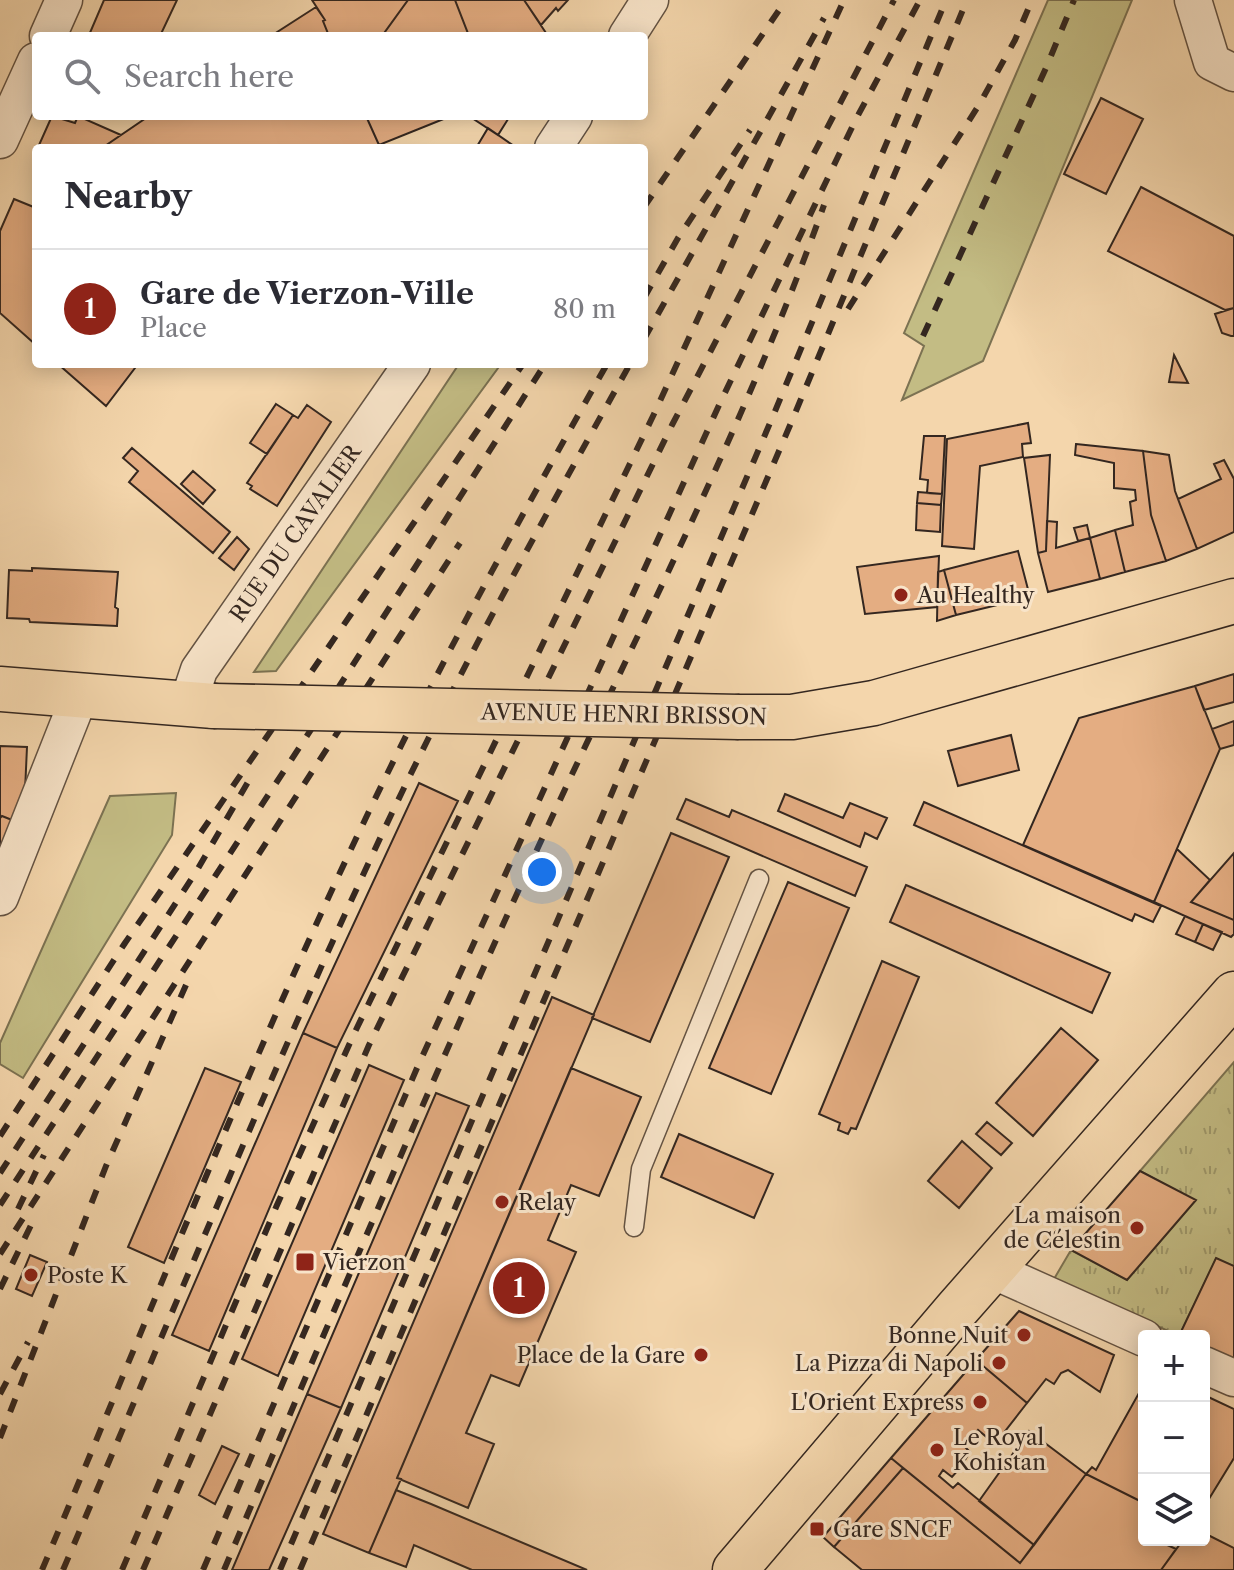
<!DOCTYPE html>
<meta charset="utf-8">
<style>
:root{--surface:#fff;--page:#f2f2f3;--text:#2b2b33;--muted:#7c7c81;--line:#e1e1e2;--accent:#8f2418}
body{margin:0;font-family:"Libre Caslon Text",serif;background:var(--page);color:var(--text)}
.controls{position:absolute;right:24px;bottom:24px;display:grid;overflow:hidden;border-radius:8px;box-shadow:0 4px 20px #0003}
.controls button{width:72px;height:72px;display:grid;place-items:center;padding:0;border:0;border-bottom:2px solid var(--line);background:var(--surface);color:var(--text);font:40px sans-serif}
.you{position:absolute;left:542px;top:872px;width:28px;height:28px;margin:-20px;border:6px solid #fff;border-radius:50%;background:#1a73e8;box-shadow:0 0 0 12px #1a73e833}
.badge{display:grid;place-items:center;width:52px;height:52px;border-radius:50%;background:var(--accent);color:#fff;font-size:26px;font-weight:700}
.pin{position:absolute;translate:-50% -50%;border:4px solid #fff;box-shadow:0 2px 8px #0006}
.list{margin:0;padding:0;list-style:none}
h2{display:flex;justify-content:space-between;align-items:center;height:104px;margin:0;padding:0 32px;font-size:34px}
h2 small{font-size:26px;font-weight:400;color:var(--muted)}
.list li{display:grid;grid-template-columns:52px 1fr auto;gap:24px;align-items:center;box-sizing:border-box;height:120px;padding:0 32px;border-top:2px solid var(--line)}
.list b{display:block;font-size:30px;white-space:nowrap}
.list p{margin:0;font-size:26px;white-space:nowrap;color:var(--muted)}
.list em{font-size:26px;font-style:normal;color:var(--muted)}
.icon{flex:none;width:44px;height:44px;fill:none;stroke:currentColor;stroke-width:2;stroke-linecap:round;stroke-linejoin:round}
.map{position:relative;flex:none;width:1234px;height:1570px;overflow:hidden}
.search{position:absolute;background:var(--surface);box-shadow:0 4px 20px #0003;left:32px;top:32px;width:616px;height:88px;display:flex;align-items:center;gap:20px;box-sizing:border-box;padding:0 28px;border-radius:8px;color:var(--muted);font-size:30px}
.panel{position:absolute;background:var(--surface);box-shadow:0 4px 20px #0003;left:32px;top:144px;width:616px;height:224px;border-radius:8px}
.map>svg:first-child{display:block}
</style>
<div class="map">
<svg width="1234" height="1570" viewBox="0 0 1234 1570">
<defs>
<pattern id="park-tufts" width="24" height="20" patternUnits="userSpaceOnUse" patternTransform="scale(2)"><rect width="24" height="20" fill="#c3bc84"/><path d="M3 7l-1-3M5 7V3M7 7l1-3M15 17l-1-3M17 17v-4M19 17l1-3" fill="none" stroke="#9f996c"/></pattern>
</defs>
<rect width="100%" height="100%" fill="#f4d6ac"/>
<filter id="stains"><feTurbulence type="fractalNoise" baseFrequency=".0025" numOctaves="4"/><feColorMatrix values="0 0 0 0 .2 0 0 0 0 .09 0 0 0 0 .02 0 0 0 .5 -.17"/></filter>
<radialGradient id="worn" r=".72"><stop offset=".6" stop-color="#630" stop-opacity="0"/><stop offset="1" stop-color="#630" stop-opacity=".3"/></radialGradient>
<!-- grass -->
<path fill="#c3bc84" stroke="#7c7252" stroke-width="2" d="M1048,0H1132L983,361L902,400L924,346L904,333Z
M459,364H501L276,671L254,672Z
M176,793L172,835L23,1078L0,1064V1043L110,796Z"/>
<!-- park -->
<path fill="url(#park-tufts)" stroke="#7c7252" stroke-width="2" d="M1234,1062V1266L1216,1259L1179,1336L1054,1279L1071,1250L1127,1280L1195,1201L1140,1171Z"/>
<!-- building -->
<path fill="#e4ad82" stroke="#342720" stroke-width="2" d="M104,0H177L160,36H91L89,35Z
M312,0H408L382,36H329L323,21L325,20Z
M408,0H455L469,36H382Z
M455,0H524L548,36H469Z
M524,0H568L558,11L556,8L541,25Z
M316,7L325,20L323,21L329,36H271Z
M1101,98L1143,119L1106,194L1064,174Z
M52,116L75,123L78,116L121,135L102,148H42L39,145Z
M149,116H366L379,145L373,148H102Z
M366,116H451L379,145Z
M469,116H510L498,135Z
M488,128L514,146L512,148H476Z
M1141,187L1234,236V308L1225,310L1108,251Z
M14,199L36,208V345L0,313V231Z
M1234,308V336H1231L1222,333L1215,314Z
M1174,355L1188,383L1169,382Z
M58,364H138L106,406Z
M276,404L293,415L267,454L250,443Z
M307,405L331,422L277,506L250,489L252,486L247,483L293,415L298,418Z
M1028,423L1031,443L1022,444L1023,457L980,466L974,549L942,546L947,439Z
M924,436H945L942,494L927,493L928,480L920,479Z
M1076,444L1143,451L1151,515L1166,561L1125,572L1115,530L1133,525L1130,502L1136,500L1135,490L1114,488V463L1075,455Z
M132,448L230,532L213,553L129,482L138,471L123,458Z
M1143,451L1169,455L1175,491L1197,549L1166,561L1151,515Z
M1050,455L1046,551L1038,553L1024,458Z
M1224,460L1234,479V532L1197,549L1178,499L1221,479L1214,464Z
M193,471L215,490L203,504L181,484Z
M918,492L942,494L941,505L917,503Z
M917,503L941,505L940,532L916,530Z
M1047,521L1057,522L1056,548L1090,538L1100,579L1048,592L1038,553L1046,551Z
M1087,525L1090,538L1078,541L1074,528Z
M1115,530L1125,572L1100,579L1090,538Z
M237,537L249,549L234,570L219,558Z
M1018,551L1030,597L956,615L944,570Z
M939,556L937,607L865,614L857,567Z
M32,568L118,572L115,607L118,609L117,626L30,622L29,619L7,618L9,570L32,571Z
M944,570L956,615L937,621L938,572Z
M1234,674V702L1204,710L1195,686Z
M1195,686L1220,749L1154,902L1023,845L1079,718Z
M1234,721V745L1220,749L1212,729Z
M1011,735L1019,770L958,786L948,751Z
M0,746L27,747L25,791L12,820L2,816L0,818Z
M419,783L458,801L337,1048L303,1033Z
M785,794L843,818L850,803L887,818L877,839L865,833L860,847L778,811Z
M686,799L729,817L732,810L867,867L855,896L677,819Z
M924,802L1161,906L1153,922L1135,914L1132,921L914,825Z
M2,816L12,820L0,850V818Z
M671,833L729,857L650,1042L592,1018Z
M1177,849L1210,880L1191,902L1234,920V934L1231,937L1154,902Z
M1234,853V920L1191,902Z
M788,882L849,908L771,1094L709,1068Z
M906,885L1110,973L1092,1013L890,922Z
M1185,916L1203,924L1195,942L1176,934Z
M1203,924L1222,932L1213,950L1195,942Z
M882,961L919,977L856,1129L851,1128L848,1134L838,1130L840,1123L819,1114Z
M552,997L594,1015L397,1478L401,1479L369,1553L323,1534Z
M1061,1028L1098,1060L1033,1136L996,1103Z
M303,1033L337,1048L209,1351L172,1335Z
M369,1065L404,1080L278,1376L242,1359Z
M205,1068L241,1082L164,1263L128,1247Z
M571,1068L641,1097L599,1196L571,1185L548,1240L576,1252L519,1386L491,1375L466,1433L494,1444L468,1508L397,1478Z
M436,1093L469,1106L341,1408L307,1394Z
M987,1122L1012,1143L1001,1155L976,1134Z
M679,1134L773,1174L754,1218L661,1177Z
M962,1141L992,1168L959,1208L928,1181Z
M1140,1171L1196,1200L1127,1280L1071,1250Z
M30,1255L47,1262L32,1296L16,1289Z
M1216,1258L1234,1266V1362L1204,1349V1336H1179Z
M1019,1311L1114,1355L1100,1392L1068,1370L1061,1373L1054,1384L1046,1379L1027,1403L976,1360Z
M976,1360L1027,1403L995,1444L978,1430L964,1446L970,1452L960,1468L952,1477L943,1470L939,1476L953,1488L958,1483L1034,1545L1020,1563L891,1458Z
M1144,1384V1503L1086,1474L1092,1467L1096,1470Z
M307,1394L341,1408L269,1570H232Z
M1204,1395L1234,1409V1458L1204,1507Z
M1029,1431L1086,1474L1034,1545L979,1501Z
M222,1446L239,1454L215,1504L199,1495Z
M891,1458L903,1468L834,1547L823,1537Z
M903,1468L1020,1563L1086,1474L1144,1503V1540H1167L1165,1544L1176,1549L1161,1570H862L834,1547Z
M396,1490L431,1504L587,1570H472L414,1545L406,1567L369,1553Z
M1204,1533L1234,1548V1570H1161L1183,1540H1204Z"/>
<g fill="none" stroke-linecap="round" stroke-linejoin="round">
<defs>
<path id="lane" d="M634,1227L641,1169L759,879"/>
<path id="street" d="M1193,0L1212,62L1234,73
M48,36L64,0
M627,36L650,0
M0,140L36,61
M553,148L574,116
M187,706L199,670L412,364
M0,897L80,695
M992,1270L1144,1338
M1204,1365L1234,1378"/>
<path id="primary" d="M0,689L214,706
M739,717H792L874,703L1234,601
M735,1570L957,1309L1234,994"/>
</defs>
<!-- lane casing -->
<use href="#lane" stroke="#645343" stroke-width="21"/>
<!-- street casing -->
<use href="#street" stroke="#645343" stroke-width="39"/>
<!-- primary casing -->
<use href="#primary" stroke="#342720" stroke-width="47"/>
<!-- lane -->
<use href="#lane" stroke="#f8e4c9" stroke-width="18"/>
<!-- street -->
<use href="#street" stroke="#f8e4c9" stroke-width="36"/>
<!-- primary -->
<use href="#primary" stroke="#f4d6ac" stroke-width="44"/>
<!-- rail -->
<path stroke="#342720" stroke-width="6" stroke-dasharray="14 14" stroke-linecap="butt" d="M644,207L786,0
M644,298L678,238L750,130
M848,309L979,105L1015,40L1032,0
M923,336L1046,68L1074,0
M644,339L824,18
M0,1136L125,943L523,364
M0,1173L196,872L252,775
M0,1205L333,696L545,364
M18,1209L44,1155
M0,1254L460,543
M0,1289L35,1217
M0,1394L28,1342
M0,1438L106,1166L186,985
M42,1570C147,1321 246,1069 362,826C437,668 521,516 607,364
M63,1570C168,1324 269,1075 383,832C458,672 544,518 630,364
M122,1570L277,1205L353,1036L654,414L844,0
M143,1570L369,1045L672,425L894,0
M203,1570L417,1068L720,403L856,119L920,0
M224,1570C329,1322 434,1073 547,828C642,622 748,419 824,205
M280,1570L773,416L946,0
M300,1570L791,423L967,0"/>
<defs>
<path id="primary-bridge" d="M214,706L739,717"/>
</defs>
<!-- primary-bridge casing -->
<use href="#primary-bridge" stroke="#342720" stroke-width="47" stroke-linecap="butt"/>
<!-- primary-bridge -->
<use href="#primary-bridge" stroke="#f4d6ac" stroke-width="44"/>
</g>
<!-- markers -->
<g fill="#8f2418" stroke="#f8e4c9" stroke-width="3">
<circle cx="901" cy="595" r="8"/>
<circle cx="502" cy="1202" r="8"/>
<circle cx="1137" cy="1228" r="8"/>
<rect x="295" y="1252" width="20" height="20" rx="4"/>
<circle cx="31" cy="1275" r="8"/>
<circle cx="1024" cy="1335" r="8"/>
<circle cx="701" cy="1355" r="8"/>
<circle cx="999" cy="1363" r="8"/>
<circle cx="980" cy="1402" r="8"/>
<circle cx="937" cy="1450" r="8"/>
<rect x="809" y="1521" width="16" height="16" rx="4"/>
</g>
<g text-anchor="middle" stroke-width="6" stroke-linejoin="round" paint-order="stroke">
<!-- street labels -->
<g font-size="22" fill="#342720" stroke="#f8e4c9">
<text transform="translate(295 533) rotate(-55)" y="8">RUE DU CAVALIER</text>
<text transform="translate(624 714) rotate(1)" y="8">AVENUE HENRI BRISSON</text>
</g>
<!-- poi labels -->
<g font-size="22" fill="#342720" stroke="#f8e4c9" text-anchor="start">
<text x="917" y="603">Au Healthy</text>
<text x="518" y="1210">Relay</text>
<text x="1121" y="1223" text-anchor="end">La maison<tspan x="1121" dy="25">de Célestin</tspan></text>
<text x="323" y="1270">Vierzon</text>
<text x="47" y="1283">Poste K</text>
<text x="1008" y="1343" text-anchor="end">Bonne Nuit</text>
<text x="685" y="1363" text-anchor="end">Place de la Gare</text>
<text x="983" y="1371" text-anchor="end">La Pizza di Napoli</text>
<text x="964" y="1410" text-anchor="end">L'Orient Express</text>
<text x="953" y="1445">Le Royal<tspan x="953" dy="25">Kohistan</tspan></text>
<text x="833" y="1537">Gare SNCF</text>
</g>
</g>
<rect width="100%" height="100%" filter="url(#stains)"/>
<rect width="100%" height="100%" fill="url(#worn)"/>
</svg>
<div class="controls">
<button>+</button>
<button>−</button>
<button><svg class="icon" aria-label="layers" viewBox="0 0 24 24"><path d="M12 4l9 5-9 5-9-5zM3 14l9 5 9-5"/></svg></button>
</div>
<div class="you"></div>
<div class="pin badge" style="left:519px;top:1288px">1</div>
<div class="search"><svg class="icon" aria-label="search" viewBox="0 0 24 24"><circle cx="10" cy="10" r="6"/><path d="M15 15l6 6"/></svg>Search here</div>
<section class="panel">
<h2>Nearby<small></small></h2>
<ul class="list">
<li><span class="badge">1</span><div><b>Gare de Vierzon-Ville</b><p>Place</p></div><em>80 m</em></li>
</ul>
</section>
</div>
